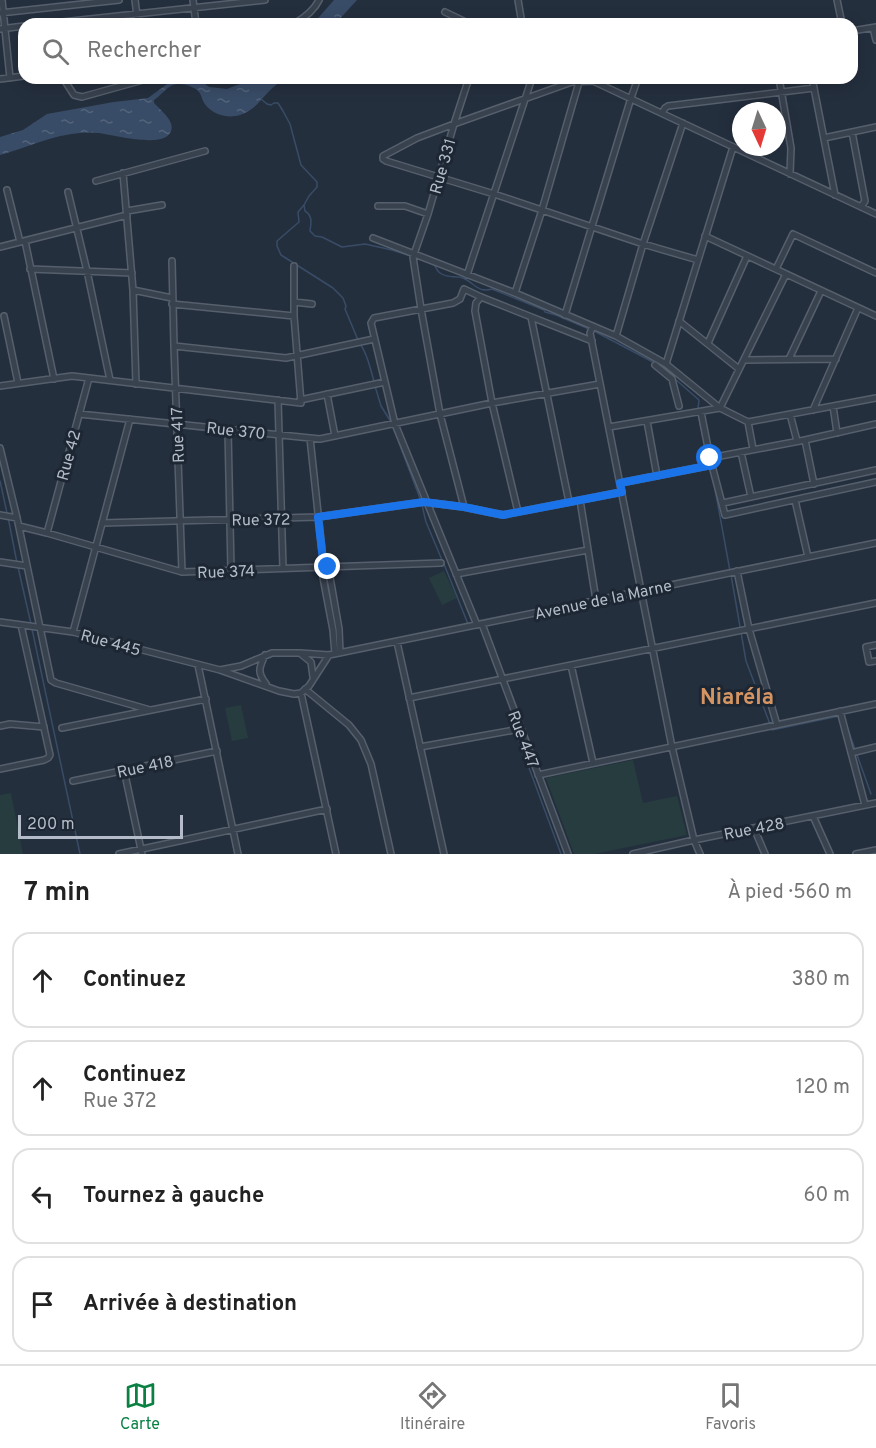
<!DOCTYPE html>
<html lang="fr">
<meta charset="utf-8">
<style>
:root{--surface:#fff;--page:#f6f6f6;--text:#222;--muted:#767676;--line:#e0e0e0;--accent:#0b8043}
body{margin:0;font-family:Overpass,sans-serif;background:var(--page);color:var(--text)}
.compass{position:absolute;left:732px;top:102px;width:54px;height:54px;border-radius:50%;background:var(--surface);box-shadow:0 3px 15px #0003;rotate:176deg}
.scale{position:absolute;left:18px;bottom:15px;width:165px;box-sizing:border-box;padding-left:6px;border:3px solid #b4bcc9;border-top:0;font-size:16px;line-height:21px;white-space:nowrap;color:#b4bcc9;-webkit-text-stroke:4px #1d2633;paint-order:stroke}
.stop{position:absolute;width:18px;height:18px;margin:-14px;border:4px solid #1a73e8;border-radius:50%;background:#fff}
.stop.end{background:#1a73e8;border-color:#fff;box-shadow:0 2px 6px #0008}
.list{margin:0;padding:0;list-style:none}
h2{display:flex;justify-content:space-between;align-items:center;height:78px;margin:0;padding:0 24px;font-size:26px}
h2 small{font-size:20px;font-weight:400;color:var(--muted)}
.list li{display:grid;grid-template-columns:39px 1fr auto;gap:18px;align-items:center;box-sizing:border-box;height:96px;margin:0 12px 12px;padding:0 12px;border:2px solid var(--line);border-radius:18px}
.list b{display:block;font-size:22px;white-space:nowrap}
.list p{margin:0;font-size:20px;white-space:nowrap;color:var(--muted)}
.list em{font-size:20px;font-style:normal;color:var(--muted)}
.icon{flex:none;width:33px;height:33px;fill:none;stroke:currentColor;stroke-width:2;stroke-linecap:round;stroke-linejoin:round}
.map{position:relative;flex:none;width:876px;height:854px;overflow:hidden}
.search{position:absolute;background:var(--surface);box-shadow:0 3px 15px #0003;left:18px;right:18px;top:18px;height:66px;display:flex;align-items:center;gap:15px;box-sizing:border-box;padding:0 21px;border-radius:18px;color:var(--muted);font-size:22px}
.sheet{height:510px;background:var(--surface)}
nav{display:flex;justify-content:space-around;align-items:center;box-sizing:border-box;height:84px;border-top:2px solid var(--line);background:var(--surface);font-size:16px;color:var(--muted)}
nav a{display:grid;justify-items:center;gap:3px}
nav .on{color:var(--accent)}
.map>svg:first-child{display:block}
</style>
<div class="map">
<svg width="876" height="854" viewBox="0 0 876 854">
<defs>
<pattern id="water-ripples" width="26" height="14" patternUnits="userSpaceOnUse" patternTransform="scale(1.5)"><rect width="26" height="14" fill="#394c67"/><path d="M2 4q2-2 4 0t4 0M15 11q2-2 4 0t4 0" fill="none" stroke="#53647b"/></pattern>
</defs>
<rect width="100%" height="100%" fill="#242f3e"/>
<!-- green -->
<path fill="#263c3f" d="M444,571L457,598L442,605L429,578Z
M241,705L248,738L232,741L225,708Z
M633,760L643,803L677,796L687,835L594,854H574L546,778Z
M11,793L23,854H0V795Z"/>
<!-- water -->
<path fill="url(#water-ripples)" d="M334,0H357L335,24H313Z
M197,78L209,87L227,89L255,78H288C284,80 279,82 276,85C262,96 255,113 235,116C222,118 209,112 203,101C202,99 201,94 199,92C194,86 180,82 173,85C166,88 160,96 154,100V103C161,111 177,122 170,133C162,148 114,135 99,133C65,129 32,146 0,155V137L23,130L47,114L114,102L148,98L174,79Z"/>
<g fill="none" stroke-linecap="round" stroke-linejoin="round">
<!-- stream -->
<path stroke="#394c67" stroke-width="1.5" d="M261,99L267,104L271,105L274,103H278L283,111L290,124L301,165L317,182V187L309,196L304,205L305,211C313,216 311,223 310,231L315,236L322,237L342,247L365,244L392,250L411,256
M304,205L298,212L299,222L277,241V246L281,255L333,288L343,298L346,306L345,309L358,340
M416,258C421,260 429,262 434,265C436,267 437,271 440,273C448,279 456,275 463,278C475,283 477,293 492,289L544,310L545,312L556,315L589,329
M594,331L653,362
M360,344C368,354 370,369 374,381
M658,364L666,370
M674,378L699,400L698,409
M375,386L381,406L391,422
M698,414L703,438
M393,427L421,501
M713,478L730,571
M0,481L7,513
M422,505L426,522L442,560
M8,517L17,563
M444,564L468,624
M18,567L31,624
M731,575L746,661L770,724
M32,629L80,854
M846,724L871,794
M772,728V730L839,716
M516,733L561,854"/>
<defs>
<path id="minor" d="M2,0L10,78
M135,0L138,24
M193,0L196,24
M518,0L522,24
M837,0L842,24
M445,12L470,24
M0,13L119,0
M44,24L265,0
M294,24C304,18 314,11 319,0
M873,28L876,40
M0,29L24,26
M852,31L876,27
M63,78L74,95L82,97L150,78
M779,78L791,148L790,174
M812,78L835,195
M0,79L24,76
M662,113L665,108L668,106L814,88
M852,132L865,201L861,207
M824,138L876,127
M123,173L133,290L136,384
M96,181L205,151
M7,190L20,242
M68,192L87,271L110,380
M378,206H405L428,214
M127,211L162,205
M705,236L876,316
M373,238L515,293L616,336L643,244L683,123
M25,241L54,379
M0,247L127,215
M698,260L643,244L494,194L386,161L383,159V156L417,138L454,124L572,82L593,81L876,214
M172,261L174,346L182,572
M30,269L132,273
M776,269L793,234L876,273
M467,275L532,78
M133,290L172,298
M515,293L542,210L579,82V78
M294,302L312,304
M172,304L294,316
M565,315L631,98L638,78
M4,316L18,383
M531,317L569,502
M679,321L739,369
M593,326L590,333L672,747L694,840L700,854
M616,336L666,364L720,408L748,422L876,398
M708,343L747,256
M174,346L286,358L374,339
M789,359L821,291
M744,360L836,359
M666,364L733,147
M655,365L672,379L679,406
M0,386L72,376L301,403L294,316V266
M327,394L335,436
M278,400L283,568
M300,400L385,382
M833,406L837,433
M813,410L858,308
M701,412L710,458L725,515L876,482
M79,414L320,439L492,403L600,384
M790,414L797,441
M647,421L657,476
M748,422L753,449
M609,427L720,408L786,274
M228,430L231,570
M310,438L323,560L321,567L333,630L335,654
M805,440L814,484
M0,448L17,518L51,680L56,683L150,710
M741,452L751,497
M710,458L805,440L876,424
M620,483L712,465
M580,500L596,600
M795,500L808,557
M723,503L876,470
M464,507L440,414L421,309L413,257L428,214L454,124L469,78
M518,512L492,403L475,311L476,303L481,297L592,341
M0,515L17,518
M102,523L318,517L424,502L464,507L503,515L622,492
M19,526L47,533L182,572L441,563
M47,533L89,378
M0,562L27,566
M328,566L339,629L340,653
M737,571L749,629L777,725
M456,574L588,550
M0,622L73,632L220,670L279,691L294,694L301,693L309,686L329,655
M482,624L568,854
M477,625L395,424L371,323L374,318L453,303L460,299L464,289L481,297
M73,632L130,419
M397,642L444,854
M876,645L866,647L869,662L876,661
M301,654L311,662L313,677
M265,655C259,668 257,672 266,684
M198,665L238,854
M571,665L593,763
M220,670L241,666L272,653H300L329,655L876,543
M305,689L349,725L361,740L371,764L391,854
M301,693L336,854
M409,698L876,603
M840,711L865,805
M0,726L10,724L44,727
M62,728L206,699
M420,747L520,729
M851,753L876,747
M0,769L44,760L48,758L50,755L21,625
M124,770L142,854
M538,775L876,704
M73,781L217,751
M813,816L830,854
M754,828L765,854
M119,854L327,809
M633,854L694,840L876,803
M856,854L876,850"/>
</defs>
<!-- minor casing -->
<use href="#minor" stroke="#565f6c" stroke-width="8"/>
<!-- minor -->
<use href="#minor" stroke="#38414e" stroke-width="5"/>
</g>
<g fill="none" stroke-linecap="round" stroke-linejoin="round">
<!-- route -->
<path stroke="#1a73e8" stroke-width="8" d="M328,567L323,560L318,517L424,502L464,507L503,515L622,492L620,483L712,465L710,458"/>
</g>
<g text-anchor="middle" stroke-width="6" stroke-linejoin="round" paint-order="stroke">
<!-- street labels -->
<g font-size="16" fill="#b4bcc9" stroke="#1d2633">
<text transform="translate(442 166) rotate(-74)" y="6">Rue 331</text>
<text transform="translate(236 430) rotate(6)" y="6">Rue 370</text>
<text transform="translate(177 435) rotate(-92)" y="6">Rue 417</text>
<text transform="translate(68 455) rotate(-75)" y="6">Rue 42</text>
<text transform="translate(261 519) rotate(-1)" y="6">Rue 372</text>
<text transform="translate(226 571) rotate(-2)" y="6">Rue 374</text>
<text transform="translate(603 599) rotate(-12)" y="6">Avenue de la Marne</text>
<text transform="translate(111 642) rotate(15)" y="6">Rue 445</text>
<text transform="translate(524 739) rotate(69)" y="6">Rue 447</text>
<text transform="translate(145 766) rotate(-12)" y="6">Rue 418</text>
<text transform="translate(754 828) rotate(-11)" y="6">Rue 428</text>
</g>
<!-- district labels -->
<g font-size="22" font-weight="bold" fill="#d59563" stroke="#1d2633">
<text x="737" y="704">Niaréla</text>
</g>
</g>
</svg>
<svg class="compass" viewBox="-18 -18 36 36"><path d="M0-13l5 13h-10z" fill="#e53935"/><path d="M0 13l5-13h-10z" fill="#767676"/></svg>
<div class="scale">200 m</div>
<div class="stop" style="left:710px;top:458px"></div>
<div class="stop end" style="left:328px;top:567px"></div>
<div class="search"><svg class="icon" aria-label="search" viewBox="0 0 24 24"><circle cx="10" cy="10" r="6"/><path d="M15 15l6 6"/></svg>Rechercher</div>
</div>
<section class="sheet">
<h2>7 min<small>À pied · 560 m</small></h2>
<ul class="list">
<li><svg class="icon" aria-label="ahead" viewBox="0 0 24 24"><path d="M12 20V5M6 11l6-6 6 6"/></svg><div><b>Continuez</b></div><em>380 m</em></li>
<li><svg class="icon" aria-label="ahead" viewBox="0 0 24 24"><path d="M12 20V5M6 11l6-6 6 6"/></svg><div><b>Continuez</b><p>Rue 372</p></div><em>120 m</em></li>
<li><svg class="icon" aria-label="left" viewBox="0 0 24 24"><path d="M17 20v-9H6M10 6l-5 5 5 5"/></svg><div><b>Tournez à gauche</b></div><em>60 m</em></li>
<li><svg class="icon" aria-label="arrive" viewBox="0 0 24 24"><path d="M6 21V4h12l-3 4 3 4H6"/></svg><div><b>Arrivée à destination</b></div></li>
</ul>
</section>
<nav>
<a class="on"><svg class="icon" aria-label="map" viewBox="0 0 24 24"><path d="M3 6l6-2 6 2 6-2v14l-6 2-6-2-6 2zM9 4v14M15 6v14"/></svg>Carte</a>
<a><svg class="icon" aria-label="directions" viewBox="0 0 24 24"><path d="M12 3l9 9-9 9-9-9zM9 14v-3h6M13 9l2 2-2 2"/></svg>Itinéraire</a>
<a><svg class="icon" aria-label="saved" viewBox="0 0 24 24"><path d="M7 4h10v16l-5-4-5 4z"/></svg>Favoris</a>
</nav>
